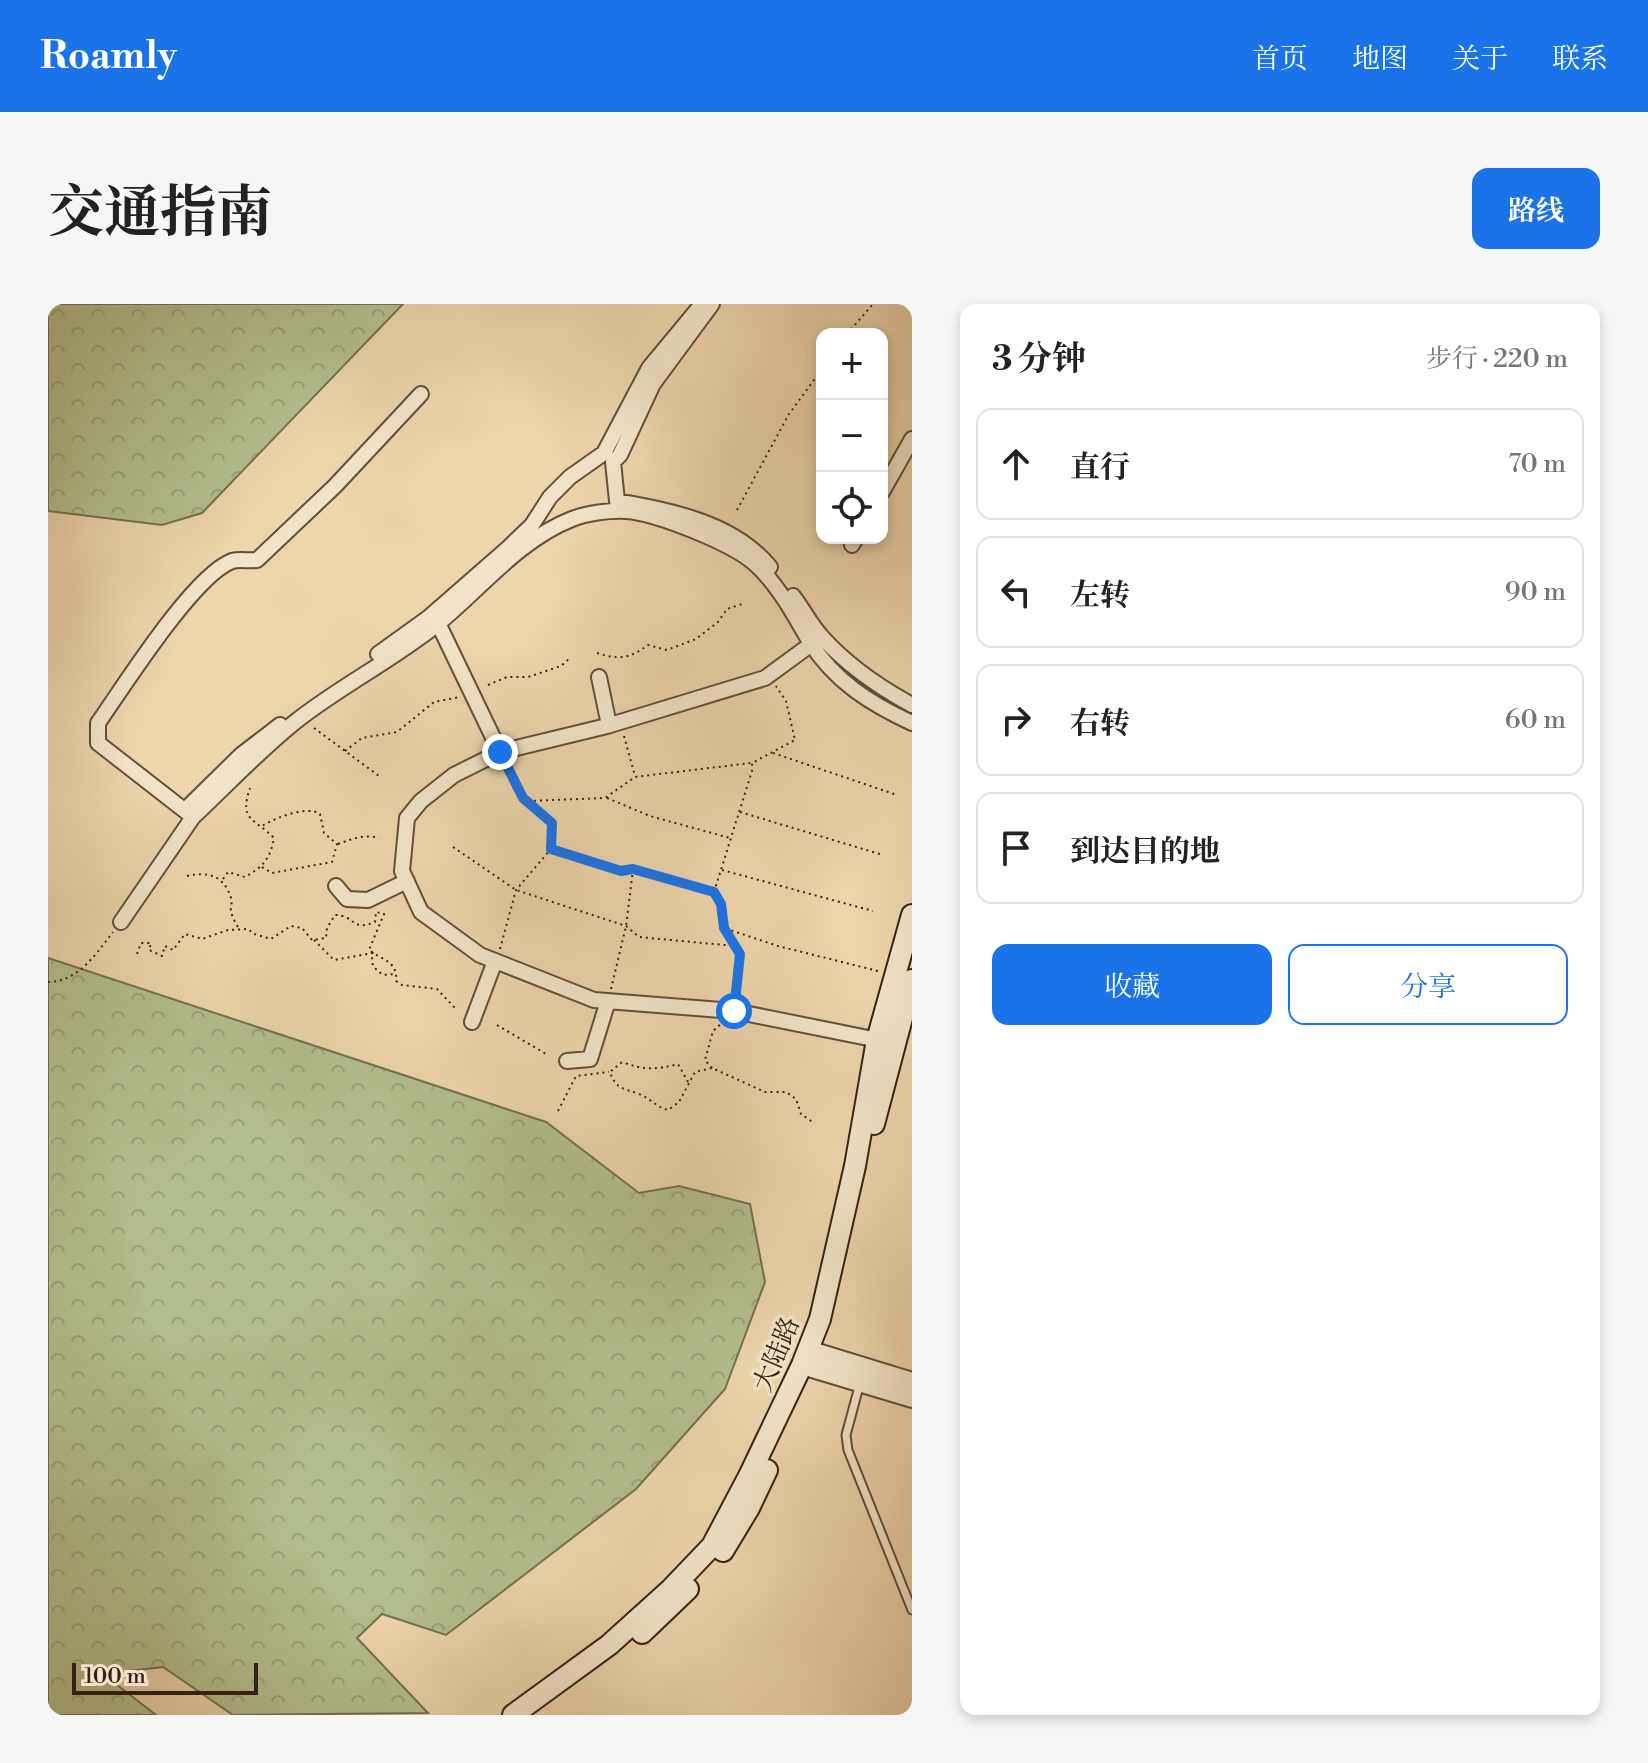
<!DOCTYPE html>
<html lang="zh">
<meta charset="utf-8">
<style>
:root{--surface:#fff;--page:#f6f6f6;--text:#222;--muted:#767676;--line:#e0e0e0;--accent:#1a73e8}
body{margin:0;font-family:"Libre Bodoni","Noto Serif SC",serif;background:var(--page);color:var(--text)}
.controls{position:absolute;right:24px;top:24px;display:grid;overflow:hidden;border-radius:16px;box-shadow:0 4px 12px #0003}
.controls button{width:72px;height:72px;display:grid;place-items:center;padding:0;border:0;border-bottom:2px solid var(--line);background:var(--surface);color:var(--text);font:40px sans-serif}
.scale{position:absolute;left:24px;bottom:20px;width:186px;box-sizing:border-box;padding-left:8px;border:4px solid #332215;border-top:0;font-size:22px;line-height:28px;white-space:nowrap;color:#332215;-webkit-text-stroke:6px #f3e4c9;paint-order:stroke}
.stop{position:absolute;width:24px;height:24px;margin:-18px;border:6px solid #1a73e8;border-radius:50%;background:#fff}
.stop.end{background:#1a73e8;border-color:#fff;box-shadow:0 2px 8px #0008}
.list{margin:0;padding:0;list-style:none}
h2{display:flex;justify-content:space-between;align-items:center;height:104px;margin:0;padding:0 32px;font-size:34px}
h2 small{font-size:26px;font-weight:400;color:var(--muted)}
.list li{display:grid;grid-template-columns:52px 1fr auto;gap:24px;align-items:center;box-sizing:border-box;height:112px;margin:0 16px 16px;padding:0 16px;border:2px solid var(--line);border-radius:16px}
.list b{display:block;font-size:30px;white-space:nowrap}
.list em{font-size:26px;font-style:normal;color:var(--muted)}
.actions{display:flex;gap:16px;padding:24px 32px}
.actions a{flex:1;padding:18px 0;border:2px solid var(--accent);border-radius:16px;text-align:center;font-size:28px;color:var(--accent)}
.actions .main{background:var(--accent);color:#fff}
.icon{flex:none;width:44px;height:44px;fill:none;stroke:currentColor;stroke-width:2;stroke-linecap:round;stroke-linejoin:round}
.map{position:relative;flex:none;width:864px;height:1411px;overflow:hidden;border-radius:16px}
header{display:flex;align-items:center;gap:48px;box-sizing:border-box;height:112px;padding:0 40px;background:var(--accent);color:#fff}
header strong{font-size:38px}
nav{display:flex;gap:44px;margin-inline-start:auto;font-size:28px}
.intro{display:flex;align-items:center;justify-content:space-between;box-sizing:border-box;height:192px;padding:0 48px}
h1{margin:0;font-size:56px}
.button{padding:20px 36px;border-radius:16px;background:var(--accent);color:#fff;font-size:28px;font-weight:700}
main{display:flex;gap:48px;padding:0 48px}
aside{flex:1;background:var(--surface);border-radius:16px;box-shadow:0 4px 12px #0003}
.map>svg:first-child{display:block}
</style>
<header>
<strong>Roamly</strong>
<nav><a>首页</a><a>地图</a><a>关于</a><a>联系</a></nav>
</header>
<div class="intro"><h1>交通指南</h1><a class="button">路线</a></div>
<main>
<div class="map">
<svg width="864" height="1411" viewBox="0 0 864 1411">
<defs>
<pattern id="forest-crowns" width="20" height="18" patternUnits="userSpaceOnUse" patternTransform="scale(2)"><rect width="20" height="18" fill="#b3be8e"/><path d="M2 6a3 3 0 1 1 6 0M12 15a3 3 0 1 1 6 0" fill="none" stroke="#9aa37a"/></pattern>
</defs>
<rect width="100%" height="100%" fill="#edd5ac"/>
<filter id="stains"><feTurbulence type="fractalNoise" baseFrequency=".0025" numOctaves="4"/><feColorMatrix values="0 0 0 0 .2 0 0 0 0 .09 0 0 0 0 .02 0 0 0 .5 -.17"/></filter>
<radialGradient id="worn" r=".72"><stop offset=".6" stop-color="#630" stop-opacity="0"/><stop offset="1" stop-color="#630" stop-opacity=".3"/></radialGradient>
<!-- forest -->
<path fill="url(#forest-crowns)" stroke="#737052" stroke-width="2" d="M0,0H355L154,209L114,221L0,207Z
M0,654L498,818L591,889L631,882L702,900L717,978L677,1085L588,1185L398,1331L334,1310L309,1334L380,1409L185,1411L115,1363L55,1370L108,1411H0Z"/>
<g fill="none" stroke-linecap="round" stroke-linejoin="round">
<defs>
<path id="service" d="M812,1079L798,1131L800,1146L864,1306"/>
<path id="minor" d="M664,0L605,80L572,151L565,158L569,197C623,207 685,218 722,263
M373,90L287,182L209,256C201,257 191,255 184,257C145,272 76,382 50,419V439L145,513C179,481 211,447 247,418C291,383 343,357 387,322C431,287 470,236 524,215C539,209 562,206 578,207C608,209 683,239 706,259C730,280 746,311 762,338C786,377 823,400 864,419
M834,188L864,135
M804,241L808,234
M745,292C755,305 763,321 774,333C799,361 831,383 864,401
M390,319L452,448
M773,333L717,374L559,422L452,448L406,471L373,497L359,514L354,567L373,608L432,651L546,696L686,707L835,737
M330,350L380,314L459,245L484,221L502,193L522,173L556,149L601,64L654,0
M551,373L561,421
M137,506L193,451L232,421
M288,582L299,595L320,596L359,577
M73,618L145,513
M424,718L447,657
M519,757L542,755L560,697"/>
<path id="tertiary" d="M760,1046L864,1078
M754,1061L864,1094"/>
<path id="secondary" d="M826,820L864,676
M675,1247L701,1204L719,1166
M594,1329L640,1285
M465,1411L561,1341L622,1286L664,1242L701,1172L754,1061L772,1015L807,862L829,736L864,611"/>
</defs>
<!-- service casing -->
<use href="#service" stroke="#624f3b" stroke-width="11"/>
<!-- minor casing -->
<use href="#minor" stroke="#624f3b" stroke-width="18"/>
<!-- tertiary casing -->
<use href="#tertiary" stroke="#624f3b" stroke-width="22"/>
<!-- secondary casing -->
<use href="#secondary" stroke="#332215" stroke-width="24"/>
<!-- path -->
<path stroke="#332215" stroke-width="2" stroke-dasharray="2 4" stroke-linecap="butt" d="M799,30L825,0
M689,206L741,110L774,65
M549,349C571,356 581,355 600,341L619,346L648,335L670,318L679,305L694,300
M440,381L459,373H480L513,362L522,354
M266,424L331,472
M576,432L587,472
M297,447L314,434L349,428L386,398L412,393
M725,449L849,491
M458,460L475,494L504,519L503,545L573,567L585,565L666,588L673,600L676,624L730,642L830,667
M559,494L602,512L682,534
M480,497L557,494L587,473L703,459
M692,508L835,551
M290,540C304,535 316,530 331,534
M405,543L468,586L578,622L591,633L687,642
M214,563L224,569L284,558L289,540L276,529L272,510C259,501 227,514 214,522
M674,566L825,607
M139,572C161,567 176,572 183,594C185,598 182,603 183,607C184,613 188,620 191,625
M175,575L180,568L197,573C215,563 222,555 226,534C205,513 191,517 202,484
M666,588L704,467V459L747,436L738,397L728,382
M676,625L692,650L688,694
M266,636L286,656L325,649C322,661 326,664 335,671L347,670
M452,645L468,586L502,546
M89,650L93,639H103L101,646L114,652L117,642L125,646L137,630L154,635L180,626L200,625L206,630L223,635L243,622L254,624L264,636L278,634L279,624L287,611C307,611 303,628 327,618L328,608L336,610L321,646C334,656 350,657 348,677L354,681L389,685L407,704
M0,678C30,678 48,650 65,628
M563,685L578,622L585,566
M449,721L498,750
M664,764L657,756L665,727L674,719
M640,778L630,760C608,766 595,766 574,758L562,768C568,786 576,784 591,790C602,794 608,803 620,806L631,798L647,768L664,764L717,788H738L748,795L753,810L766,819
M510,807L528,772L561,768"/>
<!-- service -->
<use href="#service" stroke="#f3e4c9" stroke-width="7"/>
<!-- minor -->
<use href="#minor" stroke="#f3e4c9" stroke-width="14"/>
<!-- tertiary -->
<use href="#tertiary" stroke="#f3e4c9" stroke-width="18"/>
<!-- secondary -->
<use href="#secondary" stroke="#f3e4c9" stroke-width="20"/>
</g>
<g fill="none" stroke-linecap="round" stroke-linejoin="round">
<!-- route -->
<path stroke="#1a73e8" stroke-width="10" d="M452,448L475,494L504,519L503,545L573,567L585,565L666,588L673,600L676,624L692,650L686,707"/>
</g>
<g text-anchor="middle" stroke-width="7" stroke-linejoin="round" paint-order="stroke">
<!-- street labels -->
<g font-size="26" fill="#332215" stroke="#f3e4c9">
<text transform="translate(728 1050) rotate(-67)" y="9">大陆路</text>
</g>
</g>
<rect width="100%" height="100%" filter="url(#stains)"/>
<rect width="100%" height="100%" fill="url(#worn)"/>
</svg>
<div class="controls">
<button>+</button>
<button>−</button>
<button><svg class="icon" aria-label="locate" viewBox="0 0 24 24"><circle cx="12" cy="12" r="6"/><path d="M12 2v4M12 18v4M2 12h4M18 12h4"/></svg></button>
</div>
<div class="scale">100 m</div>
<div class="stop" style="left:686px;top:707px"></div>
<div class="stop end" style="left:452px;top:448px"></div>
</div>
<aside>
<h2>3 分钟<small>步行 · 220 m</small></h2>
<ul class="list">
<li><svg class="icon" aria-label="ahead" viewBox="0 0 24 24"><path d="M12 20V5M6 11l6-6 6 6"/></svg><div><b>直行</b></div><em>70 m</em></li>
<li><svg class="icon" aria-label="left" viewBox="0 0 24 24"><path d="M17 20v-9H6M10 6l-5 5 5 5"/></svg><div><b>左转</b></div><em>90 m</em></li>
<li><svg class="icon" aria-label="right" viewBox="0 0 24 24"><path d="M7 20v-9h11M14 6l5 5-5 5"/></svg><div><b>右转</b></div><em>60 m</em></li>
<li><svg class="icon" aria-label="arrive" viewBox="0 0 24 24"><path d="M6 21V4h12l-3 4 3 4H6"/></svg><div><b>到达目的地</b></div></li>
</ul>
<div class="actions"><a class="main">收藏</a><a>分享</a></div>
</aside>
</main>
